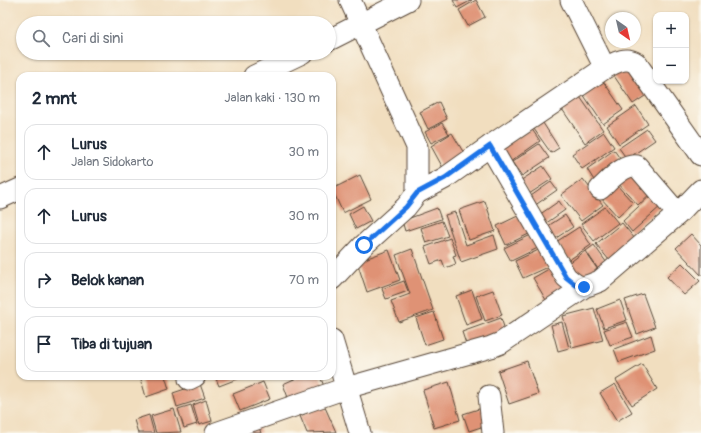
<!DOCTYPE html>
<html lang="id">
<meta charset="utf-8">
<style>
:root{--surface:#fff;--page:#f2f2f3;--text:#1f2937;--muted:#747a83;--line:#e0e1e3}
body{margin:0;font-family:Pangolin,sans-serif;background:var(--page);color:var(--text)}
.controls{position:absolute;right:12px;top:12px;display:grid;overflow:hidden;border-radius:8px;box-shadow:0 1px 3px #0004}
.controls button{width:36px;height:36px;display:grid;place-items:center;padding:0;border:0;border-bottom:1px solid var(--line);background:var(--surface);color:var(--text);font:20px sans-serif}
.compass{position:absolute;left:605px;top:12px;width:36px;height:36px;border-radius:50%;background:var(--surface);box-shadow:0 1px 3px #0004;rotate:146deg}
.stop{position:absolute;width:12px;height:12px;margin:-9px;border:3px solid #1a73e8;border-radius:50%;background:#fff}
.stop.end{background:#1a73e8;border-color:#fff;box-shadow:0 1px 4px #0008}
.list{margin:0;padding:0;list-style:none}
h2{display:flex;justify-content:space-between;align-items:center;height:52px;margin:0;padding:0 16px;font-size:17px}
h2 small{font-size:13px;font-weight:400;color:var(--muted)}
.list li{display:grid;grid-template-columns:26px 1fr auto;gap:12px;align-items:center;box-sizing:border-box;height:56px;margin:0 8px 8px;padding:0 8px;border:1px solid var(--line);border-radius:12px}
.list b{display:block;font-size:15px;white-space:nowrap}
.list p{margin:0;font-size:13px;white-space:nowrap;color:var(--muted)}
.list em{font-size:13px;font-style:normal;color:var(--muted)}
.icon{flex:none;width:22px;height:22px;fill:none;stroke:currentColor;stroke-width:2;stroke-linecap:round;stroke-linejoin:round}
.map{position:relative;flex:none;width:701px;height:433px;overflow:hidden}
.search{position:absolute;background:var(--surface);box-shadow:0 1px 3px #0004;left:16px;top:16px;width:320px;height:44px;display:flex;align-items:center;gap:10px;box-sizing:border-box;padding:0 14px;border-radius:22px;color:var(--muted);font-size:15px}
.panel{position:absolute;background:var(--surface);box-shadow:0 1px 3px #0004;left:16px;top:72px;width:320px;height:308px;border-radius:12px}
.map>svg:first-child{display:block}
</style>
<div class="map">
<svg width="701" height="433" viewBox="0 0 701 433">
<rect width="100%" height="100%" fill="#fbf7ec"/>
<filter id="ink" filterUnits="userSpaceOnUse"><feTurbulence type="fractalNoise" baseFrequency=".025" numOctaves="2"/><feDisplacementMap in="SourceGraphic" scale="8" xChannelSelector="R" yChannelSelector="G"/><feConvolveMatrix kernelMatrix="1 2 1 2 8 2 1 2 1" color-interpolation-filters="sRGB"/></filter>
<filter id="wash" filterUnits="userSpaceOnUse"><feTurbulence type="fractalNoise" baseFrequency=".012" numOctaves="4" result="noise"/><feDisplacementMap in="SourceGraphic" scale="16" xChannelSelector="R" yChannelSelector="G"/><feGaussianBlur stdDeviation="0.9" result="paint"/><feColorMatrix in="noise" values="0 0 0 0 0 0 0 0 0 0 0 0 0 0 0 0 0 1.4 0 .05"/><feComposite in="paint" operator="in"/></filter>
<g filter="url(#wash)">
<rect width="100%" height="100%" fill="#f1debf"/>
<g id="blocks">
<!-- building -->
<path fill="#df9274" d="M453,0H472L457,8Z
M476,0L485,17L468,26L459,10Z
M627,63L648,94L633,104L612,73Z
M603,81L623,110L603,124L583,94Z
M578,94L603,130L585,143L560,106Z
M439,102L447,119L428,129L420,112Z
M636,106L648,124L619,144L607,126Z
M442,123L449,134L431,143L425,132Z
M543,123L559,148L551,153L534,129Z
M531,128L540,141L510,162L501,149Z
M647,129L655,140L627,159L619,148Z
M604,132L614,147L582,169L572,154Z
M452,133L465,155L443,168L431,146Z
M539,144L549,158L522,176L512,162Z
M614,150L623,163L595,182L587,169Z
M543,166L552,179L529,194L520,181Z
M630,169L652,192L638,205L616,181Z
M360,175L371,199L343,213L332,189Z
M583,179L603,205L581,221L561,195Z
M551,182L557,190L534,206L528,198Z
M615,183L633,203L618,217L600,197Z
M652,194L662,205L632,232L623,221Z
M485,201L495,231L469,240L459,210Z
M559,201L565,210L545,224L539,215Z
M363,206L371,221L356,229L349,214Z
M605,207L618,223L594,241L581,224Z
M437,208L441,219L405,231L402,221Z
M455,212L466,245L494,235L498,249L461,262L445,215Z
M526,212L535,231L506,245L497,226Z
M565,215L573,227L553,240L545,228Z
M442,221L448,236L426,243L421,228Z
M622,223L635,239L609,260L596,244Z
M579,227L591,245L569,260L556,242Z
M535,233L542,246L511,261L504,248Z
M691,234L701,245V275L676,248Z
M450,238L456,255L453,256L456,264L445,268L442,260L431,264L425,247Z
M594,245L609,266L600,272L586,251Z
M545,247L554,264L523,278L515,261Z
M412,249L433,310L399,322L391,301L410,294L396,255Z
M389,250L400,280L367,292L357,262Z
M585,251L598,270L580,282L568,264Z
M682,263L700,281L684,295L667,277Z
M554,266L566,288L546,300L533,278Z
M404,281L408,291L386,299L382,289Z
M472,290L482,319L466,325L456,296Z
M493,290L502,315L485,321L476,296Z
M643,294L655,327L637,334L625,300Z
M620,300L627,320L604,328L597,309Z
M594,308L603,340L572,348L563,316Z
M434,312L443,339L425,345L416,318Z
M501,318L506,333L467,347L462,332Z
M562,322L569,348L558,351L551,325Z
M627,322L633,337L610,345L604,330Z
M651,335L655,349L619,362L614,349Z
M527,361L538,394L509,404L498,371Z
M642,364L657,389L632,405L616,380Z
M140,376H165L169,389L146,397Z
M215,376H245L219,386Z
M301,376H320L325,389L290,403L283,384Z
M263,382L270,399L240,411L233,394Z
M449,382L460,420L434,428L423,390Z
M200,384L205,398L177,407L173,393Z
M615,384L632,412L617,421L600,393Z
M206,400L212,421L199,425L193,405Z
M191,405L197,424L184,428L178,409Z
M324,405L336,432L307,433L300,416Z
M485,407L490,424L469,431L463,414Z
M174,409L181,432L156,433L151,416Z
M149,415L154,433H138L134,420Z
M258,425L261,433H237Z"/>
</g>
</g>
<g filter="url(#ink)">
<use href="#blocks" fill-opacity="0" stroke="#564536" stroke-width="1"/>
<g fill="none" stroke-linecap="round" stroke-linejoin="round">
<defs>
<path id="minor" d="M350,0L417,147V193
M571,0L605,68
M329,40L408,0
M254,76L302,53
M490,146L566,277C581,290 582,288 600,281L678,214L701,190
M600,189C610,180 623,164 637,166L678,214
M0,198L20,189
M332,279L364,245L406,207L417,193L445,178L490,146L605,68C615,63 625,56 636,63L701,155
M332,340L360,433
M189,379L195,376
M489,396L493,433
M216,433L346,388L491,347L501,343L584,287"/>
</defs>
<!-- minor casing -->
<use href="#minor" stroke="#564536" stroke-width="23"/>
<!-- minor -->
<use href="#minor" stroke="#fff" stroke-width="21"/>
</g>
</g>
<g fill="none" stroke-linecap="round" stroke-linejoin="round" filter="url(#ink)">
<!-- route -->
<path stroke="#1a73e8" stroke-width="5" d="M364,245L406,207L417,193L445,178L490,146L566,277L576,285L584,287"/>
</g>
</svg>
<div class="controls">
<button>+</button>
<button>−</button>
</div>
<svg class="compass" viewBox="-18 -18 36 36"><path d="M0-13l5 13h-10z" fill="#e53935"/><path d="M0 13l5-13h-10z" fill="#747a83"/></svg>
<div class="stop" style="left:364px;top:245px"></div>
<div class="stop end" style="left:584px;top:287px"></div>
<div class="search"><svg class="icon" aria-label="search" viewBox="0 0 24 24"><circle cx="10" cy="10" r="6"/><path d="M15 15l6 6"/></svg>Cari di sini</div>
<section class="panel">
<h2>2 mnt<small>Jalan kaki · 130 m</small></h2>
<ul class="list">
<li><svg class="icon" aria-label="ahead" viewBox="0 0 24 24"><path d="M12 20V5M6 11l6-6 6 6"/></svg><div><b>Lurus</b><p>Jalan Sidokarto</p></div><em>30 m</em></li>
<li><svg class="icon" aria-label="ahead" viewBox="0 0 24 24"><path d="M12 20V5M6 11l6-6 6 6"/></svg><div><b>Lurus</b></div><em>30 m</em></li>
<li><svg class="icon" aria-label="right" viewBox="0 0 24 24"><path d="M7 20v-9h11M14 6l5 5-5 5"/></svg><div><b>Belok kanan</b></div><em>70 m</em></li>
<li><svg class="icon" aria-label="arrive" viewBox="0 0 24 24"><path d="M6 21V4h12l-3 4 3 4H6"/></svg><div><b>Tiba di tujuan</b></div></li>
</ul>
</section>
</div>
